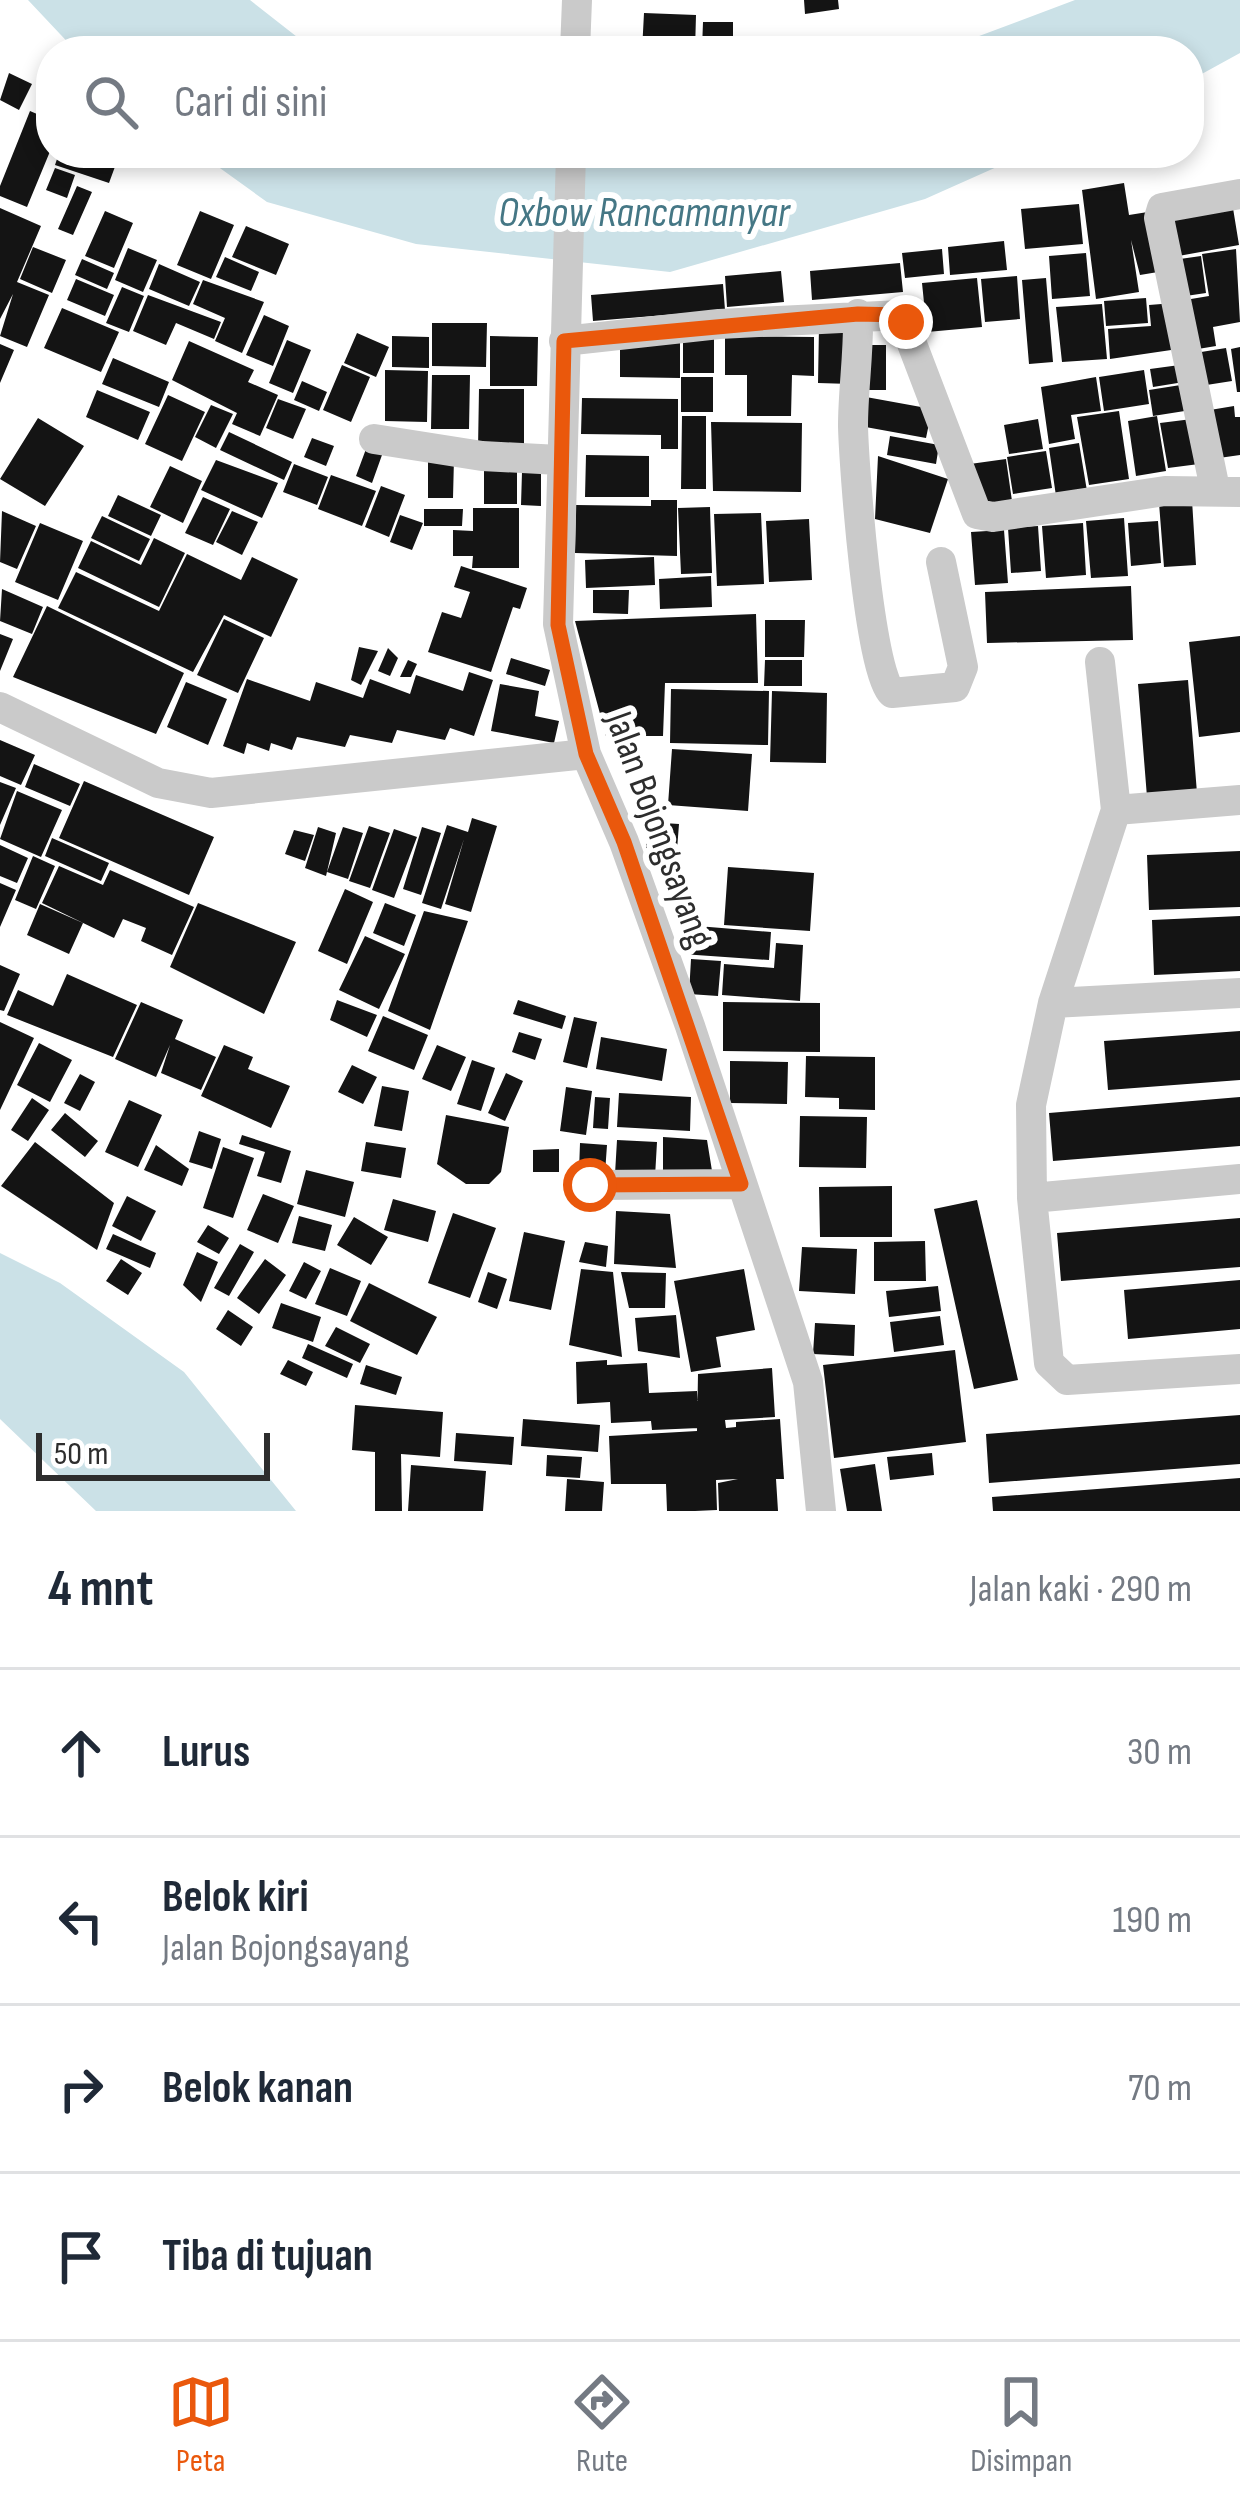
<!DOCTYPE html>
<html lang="id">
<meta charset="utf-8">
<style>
:root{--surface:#fff;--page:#f6f6f7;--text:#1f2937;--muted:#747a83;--line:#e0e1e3;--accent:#ea580c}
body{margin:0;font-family:"Sofia Sans Condensed",sans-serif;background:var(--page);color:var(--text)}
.scale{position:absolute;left:36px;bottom:30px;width:234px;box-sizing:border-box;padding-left:12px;border:6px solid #2d2d2d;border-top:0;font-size:33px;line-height:42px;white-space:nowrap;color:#2d2d2d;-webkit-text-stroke:9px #fff;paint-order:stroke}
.stop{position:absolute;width:36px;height:36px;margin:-27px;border:9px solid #ea580c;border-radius:50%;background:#fff}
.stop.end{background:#ea580c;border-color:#fff;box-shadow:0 3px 12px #0008}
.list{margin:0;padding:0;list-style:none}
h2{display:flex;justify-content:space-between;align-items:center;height:156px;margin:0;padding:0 48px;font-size:51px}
h2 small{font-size:39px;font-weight:400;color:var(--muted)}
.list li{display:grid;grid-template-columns:78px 1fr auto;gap:36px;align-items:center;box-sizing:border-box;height:168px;padding:0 48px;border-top:3px solid var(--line)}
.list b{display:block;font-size:45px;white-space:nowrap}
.list p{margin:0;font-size:39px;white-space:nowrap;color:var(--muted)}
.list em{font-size:39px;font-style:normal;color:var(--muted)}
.icon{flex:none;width:66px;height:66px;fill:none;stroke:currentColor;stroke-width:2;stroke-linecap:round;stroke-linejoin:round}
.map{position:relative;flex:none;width:1240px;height:1511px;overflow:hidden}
.search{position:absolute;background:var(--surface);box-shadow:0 6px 18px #0003;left:36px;right:36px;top:36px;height:132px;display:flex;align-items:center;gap:30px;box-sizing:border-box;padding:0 42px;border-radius:48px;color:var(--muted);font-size:45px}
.sheet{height:828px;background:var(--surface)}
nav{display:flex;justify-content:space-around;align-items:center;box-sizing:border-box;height:168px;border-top:3px solid var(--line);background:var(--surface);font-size:33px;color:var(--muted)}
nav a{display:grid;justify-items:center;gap:6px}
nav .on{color:var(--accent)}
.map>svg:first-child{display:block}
</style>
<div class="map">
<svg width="1240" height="1511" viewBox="0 0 1240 1511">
<rect width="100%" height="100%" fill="#fff"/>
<!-- water -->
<path fill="#cbe1e7" d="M28,0H250L315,51H76Z
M1075,0H1240V53L1189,81V51H939Z
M199,153H1028L925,199L670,272L416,244L267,202Z
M0,1253L60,1283L184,1372L296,1511H96L0,1419Z"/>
<!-- building -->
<path fill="#141414" d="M804,0H838L839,9L805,14Z
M644,13L696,15L695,51H642Z
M703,22H733V50L702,49Z
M9,73L32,84L19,110L0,100Z
M30,111L51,120V149L27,207L0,196V186Z
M59,153H120L109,183L55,165Z
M55,168L75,175L67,198L46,190Z
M1124,183L1129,215L1154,211L1164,271L1140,275L1131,240L1139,292L1096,299L1082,190Z
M77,186L92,192L73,235L58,229Z
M1232,202L1239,245L1173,257L1167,216Z
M1079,204L1083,244L1025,249L1021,209Z
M0,208L41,226L17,282L49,295L27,347L0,336L13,294L0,319Z
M105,211L133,223L114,268L85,256Z
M200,211L234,225L211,279L177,265Z
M246,226L289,244L276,275L232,257Z
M1004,241L1007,270L950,275L948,247Z
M33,247L66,260L52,293L20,279Z
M128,248L157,260L143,292L115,280Z
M942,249L944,274L905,278L902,253Z
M1236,249L1240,322L1213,327L1216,346L1192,350L1185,300L1209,296L1202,254Z
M1086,253L1090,296L1052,299L1049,256Z
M1201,256L1206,293L1179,297L1173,260Z
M225,257L259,272L251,291L216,277Z
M82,259L114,273L107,289L75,275Z
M900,263L903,292L812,300L810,271Z
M159,264L200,282L189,306L149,289Z
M781,271L784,302L727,307L725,276Z
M1017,276L1020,319L985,322L981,279Z
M977,278L982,327L927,332L922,283Z
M1046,278L1053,362L1029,364L1022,280Z
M76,279L114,295L105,316L67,300Z
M203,280L264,302L242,353L215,341L225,318L193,304Z
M723,284L725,310L593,321L591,295Z
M122,287L144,296L129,332L106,323Z
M148,295L221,322L214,339L176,323L166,345L133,331Z
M1146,298L1148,323L1106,326L1104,301Z
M1174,303L1178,349L1110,359L1108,329L1151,326L1149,305Z
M1102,304L1107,359L1062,362L1056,307Z
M62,308L119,332L101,372L44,348Z
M264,315L289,326L273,366L246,355Z
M432,323H487L486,367L432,366Z
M819,326H852L851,384L818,383Z
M357,333L389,347L376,377L344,363Z
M392,336L429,337V368L392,367Z
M490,336L538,337L537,386H490Z
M725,336L814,337V376L792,375L791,416H747V375H725Z
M683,337H714V373H683Z
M287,340L311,350L293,393L269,383Z
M680,340V378L620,377V341Z
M189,341L254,370L248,382L278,395L260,436L232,424L237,413L172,380Z
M0,344L14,350L0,383Z
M869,345H886V390H869Z
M1240,347V392H1237L1231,349Z
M1226,348L1232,381L1200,386L1195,353Z
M113,358L169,382L159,407L102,384Z
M1187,364L1190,381L1153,387L1150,369Z
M342,365L370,377L351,422L323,410Z
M385,370L428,371L427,422L385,421Z
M1144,370L1149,404L1104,411L1099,377Z
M432,375H470L469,429H431Z
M681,377H713V412H681Z
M1096,377L1101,411L1071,415L1075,439L1049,444L1041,387Z
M302,381L327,392L319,411L294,400Z
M1187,384L1191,410L1153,416L1149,390Z
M479,389H524V449H478Z
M97,390L150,412L138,440L86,417Z
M168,395L205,412L182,461L145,444Z
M866,397L932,409L926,438L860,426Z
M582,398L678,399V449H661V435L581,434Z
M278,399L306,409L293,439L266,428Z
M211,405L233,414L216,448L195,437Z
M1234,406L1235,417H1240V455L1212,459L1204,411Z
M1119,411L1129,479L1089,485L1077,417Z
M682,416H706V489H681Z
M1157,416L1166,471L1136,476L1128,421Z
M38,418L84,446L45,506L0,479Z
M1038,419L1043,449L1009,454L1004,425Z
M1192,419L1199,464L1168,468L1160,423Z
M711,422L802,423L801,492L713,491Z
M229,432L292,462L284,480L220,450Z
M890,436L939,445L936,464L887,455Z
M312,438L334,446L326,466L304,457Z
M1079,443L1087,491L1056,496L1049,448Z
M366,449L382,455L372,483L356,476Z
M1046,451L1052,488L1013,494L1007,457Z
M586,455L649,456V497H585Z
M878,456L948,479L930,533L875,519Z
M428,458H454L453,498H428Z
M1006,459L1012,501L976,506L970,464Z
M216,460L278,483L262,518L201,490Z
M484,462L517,463V504H484Z
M294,464L328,477L317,505L283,492Z
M170,466L202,481L183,523L150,507Z
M522,472H541V506L521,505Z
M331,475L376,491L362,526L318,509Z
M381,486L405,495L389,537L365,527Z
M118,495L161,515L151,536L108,516Z
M203,497L230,509L213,545L185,533Z
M651,500H677V556L575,553L576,505L651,506Z
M1192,500L1196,565L1164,567L1159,503Z
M710,507L712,573L681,574L678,508Z
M473,508H519V568H472L473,556H453V530L473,531Z
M424,509H463L462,526H424Z
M2,511L36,526L17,569L0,562Z
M232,511L258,522L242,555L216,542Z
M761,513L764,584L717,586L714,514Z
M400,515L423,523L412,550L390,542Z
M102,516L150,539L139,561L91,538Z
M1124,518L1128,576L1091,578L1086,521Z
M809,519L812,580L769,582L766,521Z
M1158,521L1161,563L1131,566L1128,523Z
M40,523L83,541L58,600L15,582Z
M1083,523L1086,575L1046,578L1042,526Z
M1038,526L1041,571L1011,573L1008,528Z
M1004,530L1008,583L975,585L971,532Z
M154,538L185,553L159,607L78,568L91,541L141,565Z
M187,554L241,580L252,557L298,579L271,637L224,615L193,672L58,608L76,572L159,611Z
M654,557L655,585L586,588L585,560Z
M461,566L527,588L520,609L513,607L491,672L428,652L442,612L461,618L470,592L454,587Z
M711,576L712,607L660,609L659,579Z
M1131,586L1133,640L987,643L985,592Z
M2,589L43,607L32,634L0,621Z
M593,590H629L628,614L593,613Z
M47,606L184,673L156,734L13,677Z
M756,614L758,683H665L663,736H606L575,621Z
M224,619L264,638L238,693L197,675Z
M765,620H805L804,657H765Z
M0,634L13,639L0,671Z
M1240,636V732L1199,737L1189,642Z
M359,647L378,651L361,685L351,680Z
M388,648L398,658L390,676L378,671Z
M511,658L550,670L545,686L506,674Z
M408,660L417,664L411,677H400Z
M765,660H802V686H764Z
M469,672L493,680L474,736L450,728L445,740L397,730L392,743L350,735L345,747L297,737L292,750L271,743L269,751L247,743L244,754L223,746L247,679L310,701L316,682L363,698L370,679L410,694L416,675L463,691Z
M1188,680L1197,793L1147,797L1138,684Z
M186,682L227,699L208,745L167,727Z
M500,684L539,691L535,716L559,721L554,743L491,731Z
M671,689L769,691L768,745L670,743Z
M772,691L827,693L826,763L770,762Z
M0,740L35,755L21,785L0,776Z
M672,749L752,754L748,811L668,805Z
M34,764L80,784L70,806L25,787Z
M84,781L214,837L189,895L59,838Z
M0,782L16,788L0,825Z
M17,791L62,810L41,857L0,839Z
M472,818L497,826L471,912L445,904L464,839L441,909L422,903L447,825L468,832Z
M648,822L679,824L677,850L646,848Z
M369,826L390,833L370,888L349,881Z
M318,827L336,833L326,876L305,868Z
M343,827L363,833L348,879L327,872Z
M422,827L441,833L421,895L403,889Z
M394,829L417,837L394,898L372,890Z
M294,830L314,835L305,861L285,854Z
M52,838L109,863L101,881L45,856Z
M0,845L28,858L17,883L0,876Z
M1240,851V907L1149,910L1147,855Z
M33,856L55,866L36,909L15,900Z
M59,866L103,885L110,870L194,907L172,955L141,941L146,928L123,919L114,938L42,903Z
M728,867L814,873L810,931L724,925Z
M0,883L16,890L0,927Z
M345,889L373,902L347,964L318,951Z
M198,903L296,942L264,1014L170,967Z
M385,903L416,915L404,946L373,933Z
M40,904L83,923L69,954L27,935Z
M424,911L468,921L430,1030L388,1011Z
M1240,916V971L1154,975L1152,920Z
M685,925L771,932L769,960L682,954Z
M365,936L405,954L379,1009L339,990Z
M776,943L803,945L800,1001L722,995L724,964L774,968Z
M691,959L721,961L718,996L689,994Z
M0,965L20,974L4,1011L0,1010Z
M67,974L137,1005L113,1057L7,1015L18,990L53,1006Z
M337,1000L377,1015L367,1037L330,1020Z
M518,1000L566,1016L562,1029L513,1014Z
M141,1002L183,1020L175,1039L216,1057L201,1090L161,1073L170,1045L156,1077L115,1059Z
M723,1002L820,1003V1052L723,1051Z
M383,1016L428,1035L414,1070L368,1051Z
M574,1017L597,1022L587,1068L563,1062Z
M0,1022L34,1038L0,1110Z
M1240,1031V1080L1108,1090L1104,1041Z
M519,1032L542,1039L535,1060L512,1052Z
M601,1037L667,1049L662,1081L596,1069Z
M39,1043L72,1060L50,1102L17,1085Z
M224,1045L253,1057L248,1069L290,1086L271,1128L201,1096Z
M437,1045L466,1057L451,1091L422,1079Z
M806,1056L875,1057V1110L839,1109V1098L805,1097Z
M472,1060L495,1068L481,1111L457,1104Z
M730,1061L788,1062L787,1104L730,1103Z
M352,1065L377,1077L363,1104L338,1092Z
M506,1073L523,1081L505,1121L488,1113Z
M80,1074L95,1082L80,1111L64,1103Z
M382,1086L409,1091L402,1131L374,1126Z
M566,1087L592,1091L586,1135L560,1131Z
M619,1093L691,1097L690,1131L617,1127Z
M595,1097L610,1098L608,1129L593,1128Z
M1240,1097V1146L1053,1161L1049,1113Z
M32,1098L49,1110L28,1141L11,1130Z
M129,1100L162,1115L138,1167L105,1152Z
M65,1113L98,1141L85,1157L51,1130Z
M446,1115L509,1127L501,1172L489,1184H466L437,1164Z
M800,1116L867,1117L866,1168L799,1167Z
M199,1131L221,1139L212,1169L189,1162Z
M242,1135L291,1151L281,1183L257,1176L265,1152L239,1144Z
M663,1137L707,1140L713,1177L663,1176Z
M617,1140L657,1142L655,1177L615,1174Z
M35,1142L114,1203L97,1250L1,1186Z
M366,1142L406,1148L401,1178L361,1171Z
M580,1143L607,1145L605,1173L579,1171Z
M156,1145L189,1169L182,1186L144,1170Z
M223,1147L254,1158L233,1218L203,1208Z
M559,1149V1172H533V1150Z
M306,1170L354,1182L345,1217L297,1204Z
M892,1186V1237H820L819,1187Z
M263,1194L294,1206L278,1243L247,1230Z
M127,1196L156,1211L141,1241L112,1226Z
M393,1199L436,1211L428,1242L384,1230Z
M977,1200L1018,1380L974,1389L934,1209Z
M616,1211L670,1214L676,1268L614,1264Z
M453,1213L496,1228L470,1298L428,1283Z
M299,1216L332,1225L325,1251L292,1243Z
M354,1217L388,1237L371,1265L337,1245Z
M1240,1218V1267L1061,1281L1057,1233Z
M208,1225L229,1238L219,1254L197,1242Z
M524,1232L565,1241L551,1310L509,1301Z
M113,1234L156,1253L150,1268L106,1249Z
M925,1241L926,1281H874V1242Z
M585,1242L608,1246L606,1267L579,1262Z
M240,1244L254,1252L229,1296L214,1288Z
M802,1247L857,1249L855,1294L799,1291Z
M197,1252L218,1262L201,1302L183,1285Z
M121,1259L142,1273L128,1295L106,1281Z
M265,1259L286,1275L259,1314L237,1298Z
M304,1262L321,1271L306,1299L289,1291Z
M330,1268L361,1281L347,1316L315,1304Z
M581,1269L613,1272L622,1357L569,1345Z
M744,1269L755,1330L716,1337L721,1367L691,1372L674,1281Z
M488,1272L507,1279L497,1309L478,1302Z
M621,1272L666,1273L665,1308H629Z
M1240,1280V1329L1128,1339L1124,1290Z
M369,1283L437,1317L417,1355L350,1321Z
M938,1286L941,1311L889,1317L886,1291Z
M281,1303L321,1317L313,1342L272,1328Z
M228,1310L253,1327L241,1346L216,1329Z
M676,1315L680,1358L638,1351L635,1318Z
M940,1316L944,1345L894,1352L890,1322Z
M815,1323L855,1325L854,1356L813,1354Z
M336,1327L370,1344L360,1363L325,1346Z
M308,1344L353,1364L347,1378L302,1358Z
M955,1350L966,1442L834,1458L823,1365Z
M288,1360L313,1372L306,1386L280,1374Z
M607,1360V1365L647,1363L649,1393L697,1391L699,1428L652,1430L651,1421L611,1423L610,1402L577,1404L576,1362Z
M366,1365L402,1377L396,1395L360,1384Z
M772,1368L775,1417L725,1420L726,1428L736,1427V1422L780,1419L784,1479H776L778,1511H719L718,1483L738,1479L716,1480L717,1510L695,1511H667L666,1484H611L609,1436L697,1431L698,1374Z
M355,1405L443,1412L440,1457L401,1454L402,1511H375V1452L352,1450Z
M1240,1415V1464L989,1483L986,1434Z
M523,1419L600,1425L598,1452L521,1446Z
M456,1433L514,1437L512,1465L454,1461Z
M932,1453L934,1475L890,1480L887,1457Z
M547,1455L582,1457L580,1478L546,1476Z
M875,1464L882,1511H847L840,1469Z
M411,1465L486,1471L483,1511H408Z
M1240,1478V1511H993L992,1497Z
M567,1479L604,1482L602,1511H565Z"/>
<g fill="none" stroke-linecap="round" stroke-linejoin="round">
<!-- minor -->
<path stroke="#cacaca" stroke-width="30" d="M575,51L577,0
M571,153L558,624L586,754L624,842L690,1026L808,1382L821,1511
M858,314C859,353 853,389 853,426C854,467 869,672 892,693L955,687L963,667L941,562
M564,341L719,324L901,315L977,514L993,517L1165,491L1240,492
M374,439L482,456L559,460
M1215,489L1159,218L1162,208L1240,194
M1100,662L1116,810L1053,1003L1031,1105L1032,1198L1049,1363L1067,1380L1240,1369
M0,707L158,783L211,793L586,754
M1116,810L1240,800
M1053,1003L1240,993
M591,1185L741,1184
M1032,1198L1240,1179"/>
</g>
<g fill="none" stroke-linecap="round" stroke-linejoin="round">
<!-- route -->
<path stroke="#ea580c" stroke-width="15" d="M590,1185L741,1184L624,842L586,754L558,625L564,341L858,314L901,315L906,322"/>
</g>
<g text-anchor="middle" stroke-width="12" stroke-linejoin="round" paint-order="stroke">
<!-- street labels -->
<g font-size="39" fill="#2d2d2d" stroke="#fff">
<text transform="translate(661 829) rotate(70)" y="14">Jalan Bojongsayang</text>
</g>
<!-- water labels -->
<g font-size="42" font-style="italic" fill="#457785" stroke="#fff">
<text x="644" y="226">Oxbow Rancamanyar</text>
</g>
</g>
</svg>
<div class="scale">50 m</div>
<div class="stop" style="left:590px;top:1185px"></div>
<div class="stop end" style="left:906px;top:322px"></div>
<div class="search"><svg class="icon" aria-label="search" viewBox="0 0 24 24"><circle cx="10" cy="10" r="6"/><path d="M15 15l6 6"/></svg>Cari di sini</div>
</div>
<section class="sheet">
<h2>4 mnt<small>Jalan kaki · 290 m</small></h2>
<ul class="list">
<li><svg class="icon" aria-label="ahead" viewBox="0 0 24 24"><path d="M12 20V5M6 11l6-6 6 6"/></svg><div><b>Lurus</b></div><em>30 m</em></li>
<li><svg class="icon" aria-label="left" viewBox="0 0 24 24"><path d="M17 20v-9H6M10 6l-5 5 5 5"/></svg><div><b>Belok kiri</b><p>Jalan Bojongsayang</p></div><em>190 m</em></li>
<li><svg class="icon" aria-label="right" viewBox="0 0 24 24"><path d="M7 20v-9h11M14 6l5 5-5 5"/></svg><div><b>Belok kanan</b></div><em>70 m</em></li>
<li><svg class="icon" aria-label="arrive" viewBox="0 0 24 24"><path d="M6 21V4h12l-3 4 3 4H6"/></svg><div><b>Tiba di tujuan</b></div></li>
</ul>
</section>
<nav>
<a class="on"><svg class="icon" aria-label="map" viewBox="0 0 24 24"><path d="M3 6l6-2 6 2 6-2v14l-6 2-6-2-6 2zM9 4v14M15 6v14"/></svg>Peta</a>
<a><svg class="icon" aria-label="directions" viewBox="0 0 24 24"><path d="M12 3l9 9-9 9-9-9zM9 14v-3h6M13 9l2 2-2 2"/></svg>Rute</a>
<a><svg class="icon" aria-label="saved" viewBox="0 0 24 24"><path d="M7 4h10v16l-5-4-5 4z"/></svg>Disimpan</a>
</nav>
